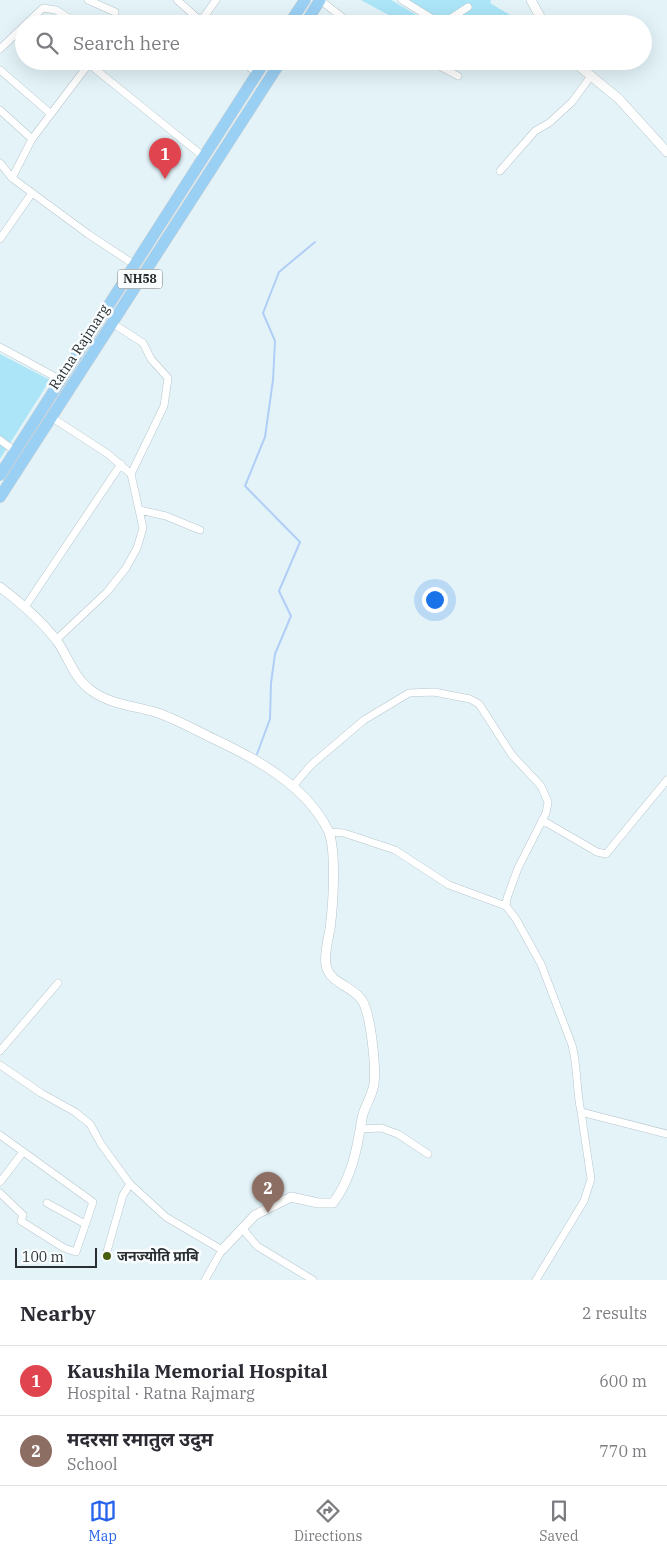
<!DOCTYPE html>
<meta charset="utf-8">
<style>
:root{--surface:#fff;--page:#f7f7f7;--text:#2b2b33;--muted:#7c7c81;--line:#e1e1e2;--accent:#2563eb}
body{margin:0;font-family:"IBM Plex Serif","Noto Sans Devanagari",serif;background:var(--page);color:var(--text)}
.scale{position:absolute;left:15px;bottom:12px;width:82px;box-sizing:border-box;padding-left:5px;border:2px solid #292f31;border-top:0;font-size:14px;line-height:18px;white-space:nowrap;color:#292f31;-webkit-text-stroke:4px #fafdfe;paint-order:stroke}
.you{position:absolute;left:434px;top:599px;width:18px;height:18px;margin:-12px;border:4px solid #fff;border-radius:50%;background:#1a73e8;box-shadow:0 0 0 8px #1a73e833}
.badge{display:grid;place-items:center;width:32px;height:32px;border-radius:50%;background:var(--accent);color:#fff;font-size:16px;font-weight:700}
.pin{position:absolute;translate:-50% -41px;filter:drop-shadow(0 1px 2px #0008)}
.pin::after{content:'';position:absolute;top:26px;width:18px;height:15px;background:inherit;clip-path:polygon(0 0,100% 0,50% 100%)}
.list{margin:0;padding:0;list-style:none}
h2{display:flex;justify-content:space-between;align-items:center;height:65px;margin:0;padding:0 20px;font-size:21px}
h2 small{font-size:16px;font-weight:400;color:var(--muted)}
.list li{display:grid;grid-template-columns:32px 1fr auto;gap:15px;align-items:center;box-sizing:border-box;height:70px;padding:0 20px;border-top:1px solid var(--line)}
.list b{display:block;font-size:19px;white-space:nowrap}
.list p{margin:0;font-size:16px;white-space:nowrap;color:var(--muted)}
.list em{font-size:16px;font-style:normal;color:var(--muted)}
.icon{flex:none;width:28px;height:28px;fill:none;stroke:currentColor;stroke-width:2;stroke-linecap:round;stroke-linejoin:round}
.map{position:relative;flex:none;width:667px;height:1280px;overflow:hidden}
.search{position:absolute;background:var(--surface);box-shadow:0 5px 20px #0002;left:15px;right:15px;top:15px;height:55px;display:flex;align-items:center;gap:12px;box-sizing:border-box;padding:0 18px;border-radius:28px;color:var(--muted);font-size:19px}
.sheet{height:205px;background:var(--surface)}
nav{display:flex;justify-content:space-around;align-items:center;box-sizing:border-box;height:70px;border-top:1px solid var(--line);background:var(--surface);font-size:14px;color:var(--muted)}
nav a{display:grid;justify-items:center;gap:2px}
nav .on{color:var(--accent)}
.map>svg:first-child{display:block}
</style>
<div class="map">
<svg width="667" height="1280" viewBox="0 0 667 1280">
<rect width="100%" height="100%" fill="#e3f3f8"/>
<!-- green -->
<path fill="#abe5f7" d="M361,0H391L432,24H405Z
M409,0H491L490,3L525,24H447Z
M0,354L50,380L0,459Z"/>
<g fill="none" stroke-linecap="round" stroke-linejoin="round">
<!-- stream -->
<path stroke="#b1cef7" stroke-width="2" d="M257,754L270,719L271,683L275,654L291,616L279,591L300,542L245,486L265,437L273,380L275,341L263,313L279,272L315,242"/>
<defs>
<path id="minor" d="M88,0L115,12
M177,0L204,24
M320,0L351,24
M402,0L441,24
M201,21L216,0
M26,24L43,8L56,10L78,24
M442,24L468,7
M0,49L24,26
M243,61L257,74
M430,61L458,76
M89,64L204,157
M0,70L51,114
M0,110L32,139
M0,163L12,178L32,139L91,61
M500,171L535,131L549,123L572,102L591,76
M12,178L88,234L135,265
M0,239L32,193
M0,347L61,380
M51,417L108,454L131,474
M0,440L15,451
M140,510L166,516L200,530
M25,607L121,464
M56,640L107,592L126,568L137,548L143,528L131,474L164,406L168,378L151,359L143,343L112,323
M293,786L311,765L364,720L409,693L434,692L470,699L479,704L512,755L541,786L548,802L546,813L518,868L507,898L506,906
M542,820L597,852L606,854L667,780
M329,832L344,833L395,850L449,885L506,906L516,919L541,964L572,1045C578,1067 576,1090 581,1112L667,1134
M0,1051L58,983
M0,1065L41,1093L75,1112L90,1124L101,1144L130,1184L166,1217L222,1250L205,1280
M360,1129L381,1128L398,1134L428,1154
M0,1135L93,1202L76,1252L64,1248L21,1221L23,1215L0,1193
M0,1182L23,1152
M47,1203L85,1224
M242,1228L257,1246L313,1280
M106,1255L123,1195L130,1184
M536,1280L584,1201L591,1179L581,1112"/>
<path id="tertiary" d="M531,0L544,24
M573,61L619,99L667,152
M0,587C21,603 41,620 57,641C69,658 74,679 92,691C111,705 137,706 158,713C178,720 195,730 214,739C257,759 306,786 328,830C337,850 333,906 330,929C328,939 324,955 326,965C329,983 352,986 361,999C371,1011 376,1068 374,1084C372,1096 366,1104 363,1114C361,1121 361,1128 359,1135C355,1160 348,1183 333,1203H318L291,1197L255,1215L222,1250"/>
<path id="trunk" d="M289,24L305,0
M305,24L320,0
M0,475L265,61
M0,497L281,61"/>
</defs>
<!-- minor casing -->
<use href="#minor" stroke="#b7c6cc" stroke-width="8"/>
<!-- tertiary casing -->
<use href="#tertiary" stroke="#b7c6cc" stroke-width="10"/>
<!-- trunk casing -->
<use href="#trunk" stroke="#d0d1d2" stroke-width="12"/>
<!-- minor -->
<use href="#minor" stroke="#fff" stroke-width="7"/>
<!-- tertiary -->
<use href="#tertiary" stroke="#fff" stroke-width="9"/>
<!-- trunk -->
<use href="#trunk" stroke="#9ad0f4" stroke-width="11"/>
</g>
<!-- markers -->
<circle fill="#47600e" stroke="#fafdfe" stroke-width="2" cx="107" cy="1256" r="5"/>
<g text-anchor="middle" stroke-width="5" stroke-linejoin="round" paint-order="stroke">
<!-- shield labels -->
<rect fill="#fafdfe" stroke="#686d6e" stroke-width="1" x="117.5" y="269.5" width="45" height="19" rx="4"/>
<g font-size="12" font-weight="bold" fill="#292f31">
<text x="140" y="283">NH58</text>
</g>
<!-- street labels -->
<g font-size="14" fill="#292f31" stroke="#fafdfe">
<text transform="translate(79 347) rotate(-57)" y="5">Ratna Rajmarg</text>
</g>
<!-- poi labels -->
<g font-size="14" font-weight="bold" fill="#292f31" stroke="#fafdfe" text-anchor="start">
<text x="117" y="1261">जनज्योति प्राबि</text>
</g>
</g>
</svg>
<div class="scale">100 m</div>
<div class="you"></div>
<div class="pin badge" style="left:165px;top:179px;background:#e0444e">1</div>
<div class="pin badge" style="left:268px;top:1213px;background:#8d6e63">2</div>
<div class="search"><svg class="icon" aria-label="search" viewBox="0 0 24 24"><circle cx="10" cy="10" r="6"/><path d="M15 15l6 6"/></svg>Search here</div>
</div>
<section class="sheet">
<h2>Nearby<small>2 results</small></h2>
<ul class="list">
<li><span class="badge" style="background:#e0444e">1</span><div><b>Kaushila Memorial Hospital</b><p>Hospital · Ratna Rajmarg</p></div><em>600 m</em></li>
<li><span class="badge" style="background:#8d6e63">2</span><div><b>मदरसा रमातुल उदुम</b><p>School</p></div><em>770 m</em></li>
</ul>
</section>
<nav>
<a class="on"><svg class="icon" aria-label="map" viewBox="0 0 24 24"><path d="M3 6l6-2 6 2 6-2v14l-6 2-6-2-6 2zM9 4v14M15 6v14"/></svg>Map</a>
<a><svg class="icon" aria-label="directions" viewBox="0 0 24 24"><path d="M12 3l9 9-9 9-9-9zM9 14v-3h6M13 9l2 2-2 2"/></svg>Directions</a>
<a><svg class="icon" aria-label="saved" viewBox="0 0 24 24"><path d="M7 4h10v16l-5-4-5 4z"/></svg>Saved</a>
</nav>
